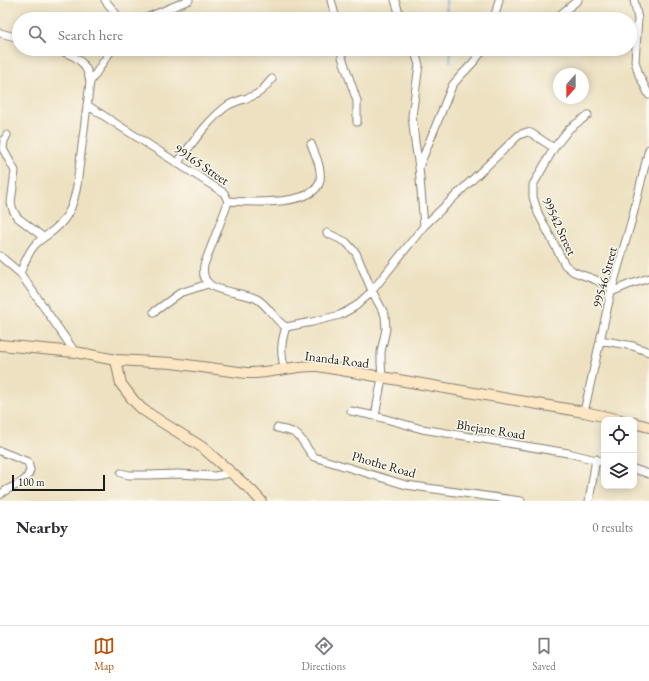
<!DOCTYPE html>
<style>
:root{--surface:#fff;--page:#f2f2f3;--text:#2b2b33;--muted:#7c7c81;--line:#e1e1e2;--accent:#b45309}
body{margin:0;font-family:"EB Garamond",serif;background:var(--page);color:var(--text)}
.controls{position:absolute;right:12px;bottom:12px;display:grid;overflow:hidden;border-radius:8px;box-shadow:0 2px 10px #0003}
.controls button{width:36px;height:36px;display:grid;place-items:center;padding:0;border:0;border-bottom:1px solid var(--line);background:var(--surface);color:var(--text);font:20px sans-serif}
.compass{position:absolute;left:553px;top:68px;width:36px;height:36px;border-radius:50%;background:var(--surface);box-shadow:0 2px 10px #0003;rotate:201deg}
.scale{position:absolute;left:12px;bottom:10px;width:93px;box-sizing:border-box;padding-left:4px;border:2px solid #1c1c1c;border-top:0;font-size:11px;line-height:14px;white-space:nowrap;color:#1c1c1c;-webkit-text-stroke:3px #fbf7ec;paint-order:stroke}
.list{margin:0;padding:0;list-style:none}
h2{display:flex;justify-content:space-between;align-items:center;height:52px;margin:0;padding:0 16px;font-size:17px}
h2 small{font-size:13px;font-weight:400;color:var(--muted)}
.icon{flex:none;width:22px;height:22px;fill:none;stroke:currentColor;stroke-width:2;stroke-linecap:round;stroke-linejoin:round}
.map{position:relative;flex:none;width:649px;height:501px;overflow:hidden}
.search{position:absolute;background:var(--surface);box-shadow:0 2px 10px #0003;left:12px;right:12px;top:12px;height:44px;display:flex;align-items:center;gap:10px;box-sizing:border-box;padding:0 14px;border-radius:22px;color:var(--muted);font-size:15px}
.sheet{height:124px;background:var(--surface)}
nav{display:flex;justify-content:space-around;align-items:center;box-sizing:border-box;height:56px;border-top:1px solid var(--line);background:var(--surface);font-size:11px;color:var(--muted)}
nav a{display:grid;justify-items:center;gap:2px}
nav .on{color:var(--accent)}
.map>svg:first-child{display:block}
</style>
<div class="map">
<svg width="649" height="501" viewBox="0 0 649 501">
<rect width="100%" height="100%" fill="#fbf7ec"/>
<filter id="ink" filterUnits="userSpaceOnUse"><feTurbulence type="fractalNoise" baseFrequency=".025" numOctaves="2"/><feDisplacementMap in="SourceGraphic" scale="8" xChannelSelector="R" yChannelSelector="G"/><feConvolveMatrix kernelMatrix="1 2 1 2 8 2 1 2 1" color-interpolation-filters="sRGB"/></filter>
<filter id="wash" filterUnits="userSpaceOnUse"><feTurbulence type="fractalNoise" baseFrequency=".012" numOctaves="4" result="noise"/><feDisplacementMap in="SourceGraphic" scale="16" xChannelSelector="R" yChannelSelector="G"/><feGaussianBlur stdDeviation="0.9" result="paint"/><feColorMatrix in="noise" values="0 0 0 0 0 0 0 0 0 0 0 0 0 0 0 0 0 1.4 0 .05"/><feComposite in="paint" operator="in"/></filter>
<g filter="url(#wash)">
<rect width="100%" height="100%" fill="#ede1c1"/>
<g fill="none" stroke-linecap="round" stroke-linejoin="round">
<!-- stream -->
<path stroke="#6e9fd8" stroke-width="2" d="M446,0L447,19
M450,61V49"/>
</g>
</g>
<g filter="url(#ink)">
<g fill="none" stroke-linecap="round" stroke-linejoin="round">
<defs>
<path id="street" d="M105,0L120,19
M331,0L336,19
M395,0L401,19
M634,0L638,19L635,61L639,75L649,95
M144,19L189,0
M494,19L499,0
M555,19L578,0
M0,33L19,38
M341,49L342,57L357,101V122
M414,49L419,65L412,116L415,142L419,167L424,226
M90,82L112,49
M87,105L224,193L228,201L226,208L204,265C198,296 238,289 257,299C269,306 274,320 286,327L312,322L340,315L356,306L372,291L424,226L519,135L527,132L531,133L554,148
M588,115L569,129L554,148L533,185V197L538,213L565,265L574,272L596,280L612,288
M7,135L4,141L3,149L15,171L11,203L13,210L17,217L43,237
M178,162C192,144 208,120 227,106C238,99 252,99 261,91C265,88 268,83 272,79
M419,167L452,86C461,73 476,63 483,49
M228,201C248,202 316,207 320,180C322,168 315,154 311,144
M327,233L346,242L356,253L372,291L385,315L386,329L381,352V362L382,378L375,416L422,429L568,453L604,462
M0,256L20,273L75,352
M20,273C24,264 28,253 34,246C41,238 49,235 56,228C70,216 74,202 77,185L90,82C87,60 74,55 54,49
M611,292L628,285L649,278
M154,312L180,293L208,284
M600,340L633,346L649,352
M285,369C280,354 281,342 286,327
M351,411L375,416
M584,412L611,292L632,219L649,149
M277,428C283,430 291,430 296,434C304,440 307,450 314,457L406,485L521,501
M0,451L28,462L30,470C26,487 10,484 0,495
M634,469L649,474
M121,473L129,475H149L178,474L215,476L231,473
M589,501L596,459"/>
<path id="secondary" d="M0,345L75,352L116,360L172,363L246,373C271,374 293,365 318,366L584,412L621,420
M116,360L121,384L134,401L142,409L160,421L202,447L252,491L261,501
M634,423L649,427"/>
</defs>
<!-- street casing -->
<use href="#street" stroke="#847e6e" stroke-width="9"/>
<!-- secondary casing -->
<use href="#secondary" stroke="#847e6e" stroke-width="12"/>
<!-- street -->
<use href="#street" stroke="#fff" stroke-width="7"/>
<!-- secondary -->
<use href="#secondary" stroke="#fce6c4" stroke-width="10"/>
</g>
</g>
<g text-anchor="middle" stroke-width="3" stroke-linejoin="round" paint-order="stroke">
<!-- street labels -->
<g font-size="13" fill="#1c1c1c" stroke="#fbf7ec">
<text transform="translate(202 164) rotate(34)" y="5">99165 Street</text>
<text transform="translate(560 226) rotate(65)" y="5">99542 Street</text>
<text transform="translate(604 277) rotate(-75)" y="5">99546 Street</text>
<text transform="translate(337 359) rotate(7)" y="5">Inanda Road</text>
<text transform="translate(491 429) rotate(9)" y="5">Bhejane Road</text>
<text transform="translate(384 464) rotate(16)" y="5">Phothe Road</text>
</g>
</g>
</svg>
<div class="controls">
<button><svg class="icon" aria-label="locate" viewBox="0 0 24 24"><circle cx="12" cy="12" r="6"/><path d="M12 2v4M12 18v4M2 12h4M18 12h4"/></svg></button>
<button><svg class="icon" aria-label="layers" viewBox="0 0 24 24"><path d="M12 4l9 5-9 5-9-5zM3 14l9 5 9-5"/></svg></button>
</div>
<svg class="compass" viewBox="-18 -18 36 36"><path d="M0-13l5 13h-10z" fill="#e53935"/><path d="M0 13l5-13h-10z" fill="#7c7c81"/></svg>
<div class="scale">100 m</div>
<div class="search"><svg class="icon" aria-label="search" viewBox="0 0 24 24"><circle cx="10" cy="10" r="6"/><path d="M15 15l6 6"/></svg>Search here</div>
</div>
<section class="sheet">
<h2>Nearby<small>0 results</small></h2>
<ul class="list">
</ul>
</section>
<nav>
<a class="on"><svg class="icon" aria-label="map" viewBox="0 0 24 24"><path d="M3 6l6-2 6 2 6-2v14l-6 2-6-2-6 2zM9 4v14M15 6v14"/></svg>Map</a>
<a><svg class="icon" aria-label="directions" viewBox="0 0 24 24"><path d="M12 3l9 9-9 9-9-9zM9 14v-3h6M13 9l2 2-2 2"/></svg>Directions</a>
<a><svg class="icon" aria-label="saved" viewBox="0 0 24 24"><path d="M7 4h10v16l-5-4-5 4z"/></svg>Saved</a>
</nav>
